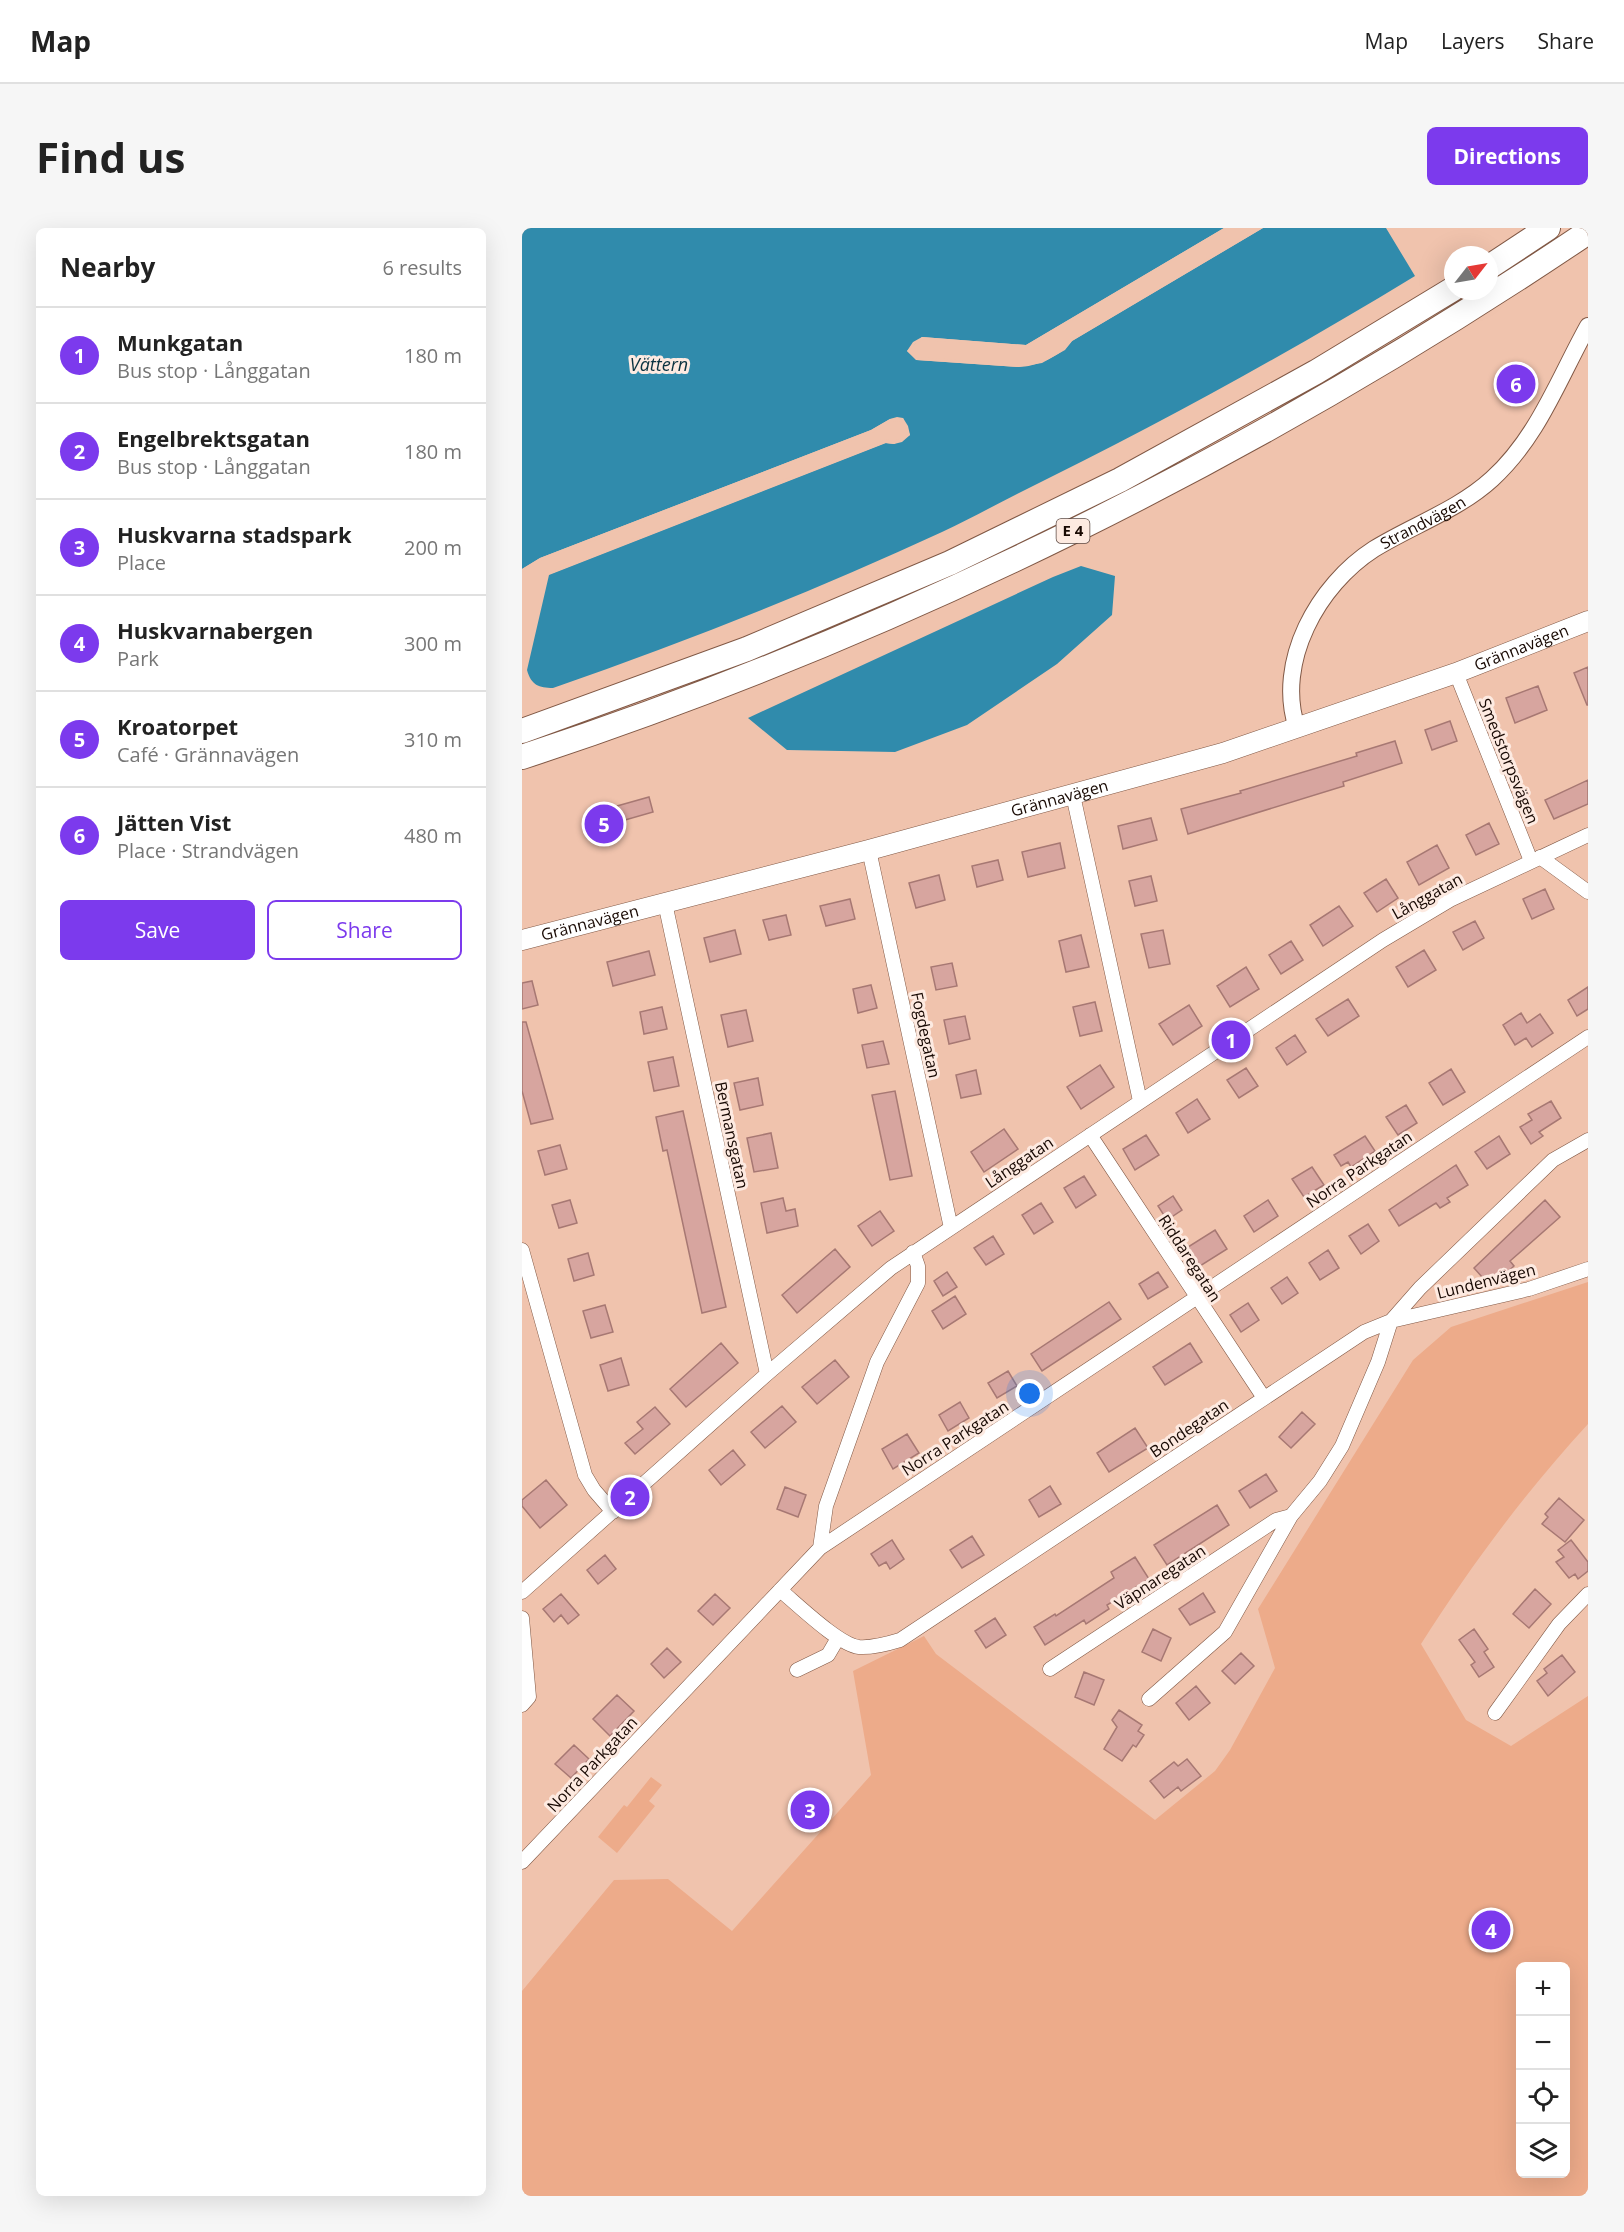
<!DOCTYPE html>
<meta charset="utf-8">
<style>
:root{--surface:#fff;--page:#f6f6f6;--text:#222;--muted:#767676;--line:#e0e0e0;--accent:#7c3aed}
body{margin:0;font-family:"Open Sans",sans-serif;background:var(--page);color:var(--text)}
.controls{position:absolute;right:18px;bottom:18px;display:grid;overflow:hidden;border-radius:9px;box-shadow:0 6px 24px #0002}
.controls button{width:54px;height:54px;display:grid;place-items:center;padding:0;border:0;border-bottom:2px solid var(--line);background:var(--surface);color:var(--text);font:30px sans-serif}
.compass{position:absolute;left:922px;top:18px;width:54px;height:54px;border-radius:50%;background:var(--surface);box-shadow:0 6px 24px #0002;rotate:59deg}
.you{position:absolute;left:508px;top:1166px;width:21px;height:21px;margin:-15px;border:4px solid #fff;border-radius:50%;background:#1a73e8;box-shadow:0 0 0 9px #1a73e833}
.badge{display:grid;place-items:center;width:39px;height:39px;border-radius:50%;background:var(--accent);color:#fff;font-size:20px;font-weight:700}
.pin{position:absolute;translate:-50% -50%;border:3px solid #fff;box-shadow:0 2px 6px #0006}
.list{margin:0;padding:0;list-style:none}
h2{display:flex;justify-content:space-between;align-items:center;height:78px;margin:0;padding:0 24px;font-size:26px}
h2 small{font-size:20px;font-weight:400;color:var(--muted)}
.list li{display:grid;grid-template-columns:39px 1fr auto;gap:18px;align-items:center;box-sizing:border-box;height:96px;padding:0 24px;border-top:2px solid var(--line)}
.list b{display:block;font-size:22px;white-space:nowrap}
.list p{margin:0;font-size:20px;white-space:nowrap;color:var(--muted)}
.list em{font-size:20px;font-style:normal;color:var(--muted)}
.actions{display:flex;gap:12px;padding:18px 24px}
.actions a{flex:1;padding:14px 0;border:2px solid var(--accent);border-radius:9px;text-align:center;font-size:21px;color:var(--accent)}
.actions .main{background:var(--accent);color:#fff}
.icon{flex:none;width:33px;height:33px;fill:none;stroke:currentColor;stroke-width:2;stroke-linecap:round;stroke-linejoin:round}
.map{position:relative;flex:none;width:1066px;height:1968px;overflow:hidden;border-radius:9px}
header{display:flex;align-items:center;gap:36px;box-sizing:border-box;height:84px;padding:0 30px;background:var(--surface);border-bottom:2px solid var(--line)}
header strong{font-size:28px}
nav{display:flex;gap:33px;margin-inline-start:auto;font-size:21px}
.intro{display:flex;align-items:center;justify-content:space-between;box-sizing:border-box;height:144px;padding:0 36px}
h1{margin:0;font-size:42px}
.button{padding:15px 27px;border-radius:9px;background:var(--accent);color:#fff;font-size:21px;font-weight:700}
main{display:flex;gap:36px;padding:0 36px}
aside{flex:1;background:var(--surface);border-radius:9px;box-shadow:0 6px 24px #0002}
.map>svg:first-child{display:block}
</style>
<header>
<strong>Map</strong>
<nav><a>Map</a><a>Layers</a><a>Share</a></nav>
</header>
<div class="intro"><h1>Find us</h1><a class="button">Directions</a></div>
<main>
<aside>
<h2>Nearby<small>6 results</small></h2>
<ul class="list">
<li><span class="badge">1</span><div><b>Munkgatan</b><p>Bus stop · Långgatan</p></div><em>180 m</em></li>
<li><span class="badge">2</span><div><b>Engelbrektsgatan</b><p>Bus stop · Långgatan</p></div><em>180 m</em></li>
<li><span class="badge">3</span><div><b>Huskvarna stadspark</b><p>Place</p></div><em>200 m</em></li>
<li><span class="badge">4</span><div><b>Huskvarnabergen</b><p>Park</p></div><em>300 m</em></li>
<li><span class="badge">5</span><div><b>Kroatorpet</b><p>Café · Grännavägen</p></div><em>310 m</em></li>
<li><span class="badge">6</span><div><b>Jätten Vist</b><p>Place · Strandvägen</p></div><em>480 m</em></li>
</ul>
<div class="actions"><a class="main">Save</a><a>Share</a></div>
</aside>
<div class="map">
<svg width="1066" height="1968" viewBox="0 0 1066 1968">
<rect width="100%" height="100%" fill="#f0c3ad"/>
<!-- green -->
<path fill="#edab8a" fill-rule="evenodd" d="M1066,1054V1196C1002,1266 950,1336 899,1416L944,1492L989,1518L1066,1468V1968H0V1763L92,1652L146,1651L210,1703L349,1547L331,1443L402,1408L414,1426L633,1592L693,1543L708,1522L753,1440L736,1381L891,1132L929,1099ZM999,1738H1044V1946H999Z
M129,1549L140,1557L127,1573L133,1578L95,1625L76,1609L102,1577L105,1579Z"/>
<!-- water -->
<path fill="#308bac" d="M0,0H702L504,117L400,109L385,123L395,132L496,139C514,139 539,128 550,113L741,0H864L893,48C765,126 632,199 497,265C471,278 446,292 420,304C293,363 163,414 31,460C17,460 9,457 5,442L27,347L364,215L372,216L388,207L381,190L368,191L349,202L18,330L0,341Z
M559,338L593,348L590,387L535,436L445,497L373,524L265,522L226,490L531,349Z"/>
<!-- pier -->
<path fill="#f0c3ad" d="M702,0H705L505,119L400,112L393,116L389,122L396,129L496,136L518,133L541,120L548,111L735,0H741L550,113L543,122L520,135L496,139L394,132L385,123L391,114L400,109L504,117Z
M375,189L381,190L386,198L388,207L380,214L372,216L363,215L23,348L26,344L362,212L379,211L385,206L383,199L380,193L369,194L350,205L19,333L0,344V341L18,330L349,202L368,191Z"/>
<!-- building -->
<path fill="#d7a59f" stroke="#a77873" stroke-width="1.5" d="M1066,439V477H1065L1052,445Z
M1016,458L1025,482L993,495L984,470Z
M928,493L935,513L910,522L903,502Z
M873,513L880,535L821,554L822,558L666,606L659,581L719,565L718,563L835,528L834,525Z
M1066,552V576L1032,591L1023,572Z
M127,569L131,584L89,596L93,608L78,612L70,585Z
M629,590L635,612L601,621L596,598Z
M967,595L977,616L954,627L944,607Z
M538,615L543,640L506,649L500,624Z
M915,617L927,640L897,657L885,634Z
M476,632L481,652L455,659L450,638Z
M417,647L423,672L394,680L387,655Z
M629,648L635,673L613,678L607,653Z
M864,651L876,670L855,684L842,665Z
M1023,661L1032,681L1010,691L1001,671Z
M328,671L333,691L304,698L298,678Z
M817,678L831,698L801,718L788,697Z
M264,687L269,707L247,712L241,692Z
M953,693L962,710L941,722L931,704Z
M213,702L219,726L188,734L182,710Z
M641,702L648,736L627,740L619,706Z
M559,707L567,739L544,744L537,713Z
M769,713L781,732L759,746L747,727Z
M902,722L914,742L886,759L874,739Z
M127,723L133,747L91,758L85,734Z
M430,735L435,758L414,762L409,739Z
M724,739L737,761L708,779L695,758Z
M10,753L16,777L0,781V755Z
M349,757L355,780L336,785L331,761Z
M1066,759V781L1055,788L1046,772Z
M826,771L837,788L806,808L794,791Z
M573,774L580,803L558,808L551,779Z
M667,777L680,798L651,817L637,796Z
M140,779L145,801L122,806L118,784Z
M224,782L231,813L206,819L199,787Z
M999,785L1005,795L1018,786L1031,805L1010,819L1004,810L993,817L981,797Z
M443,788L448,811L427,816L422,792Z
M0,794H4L31,891L9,896L0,863Z
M773,807L784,824L765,837L754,820Z
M361,813L367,836L345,840L340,817Z
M151,829L157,858L132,863L126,834Z
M578,837L592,859L559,881L545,859Z
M724,840L736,858L717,870L705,852Z
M929,841L943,864L921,877L907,855Z
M454,842L459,866L439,870L434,847Z
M236,850L241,877L218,882L212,855Z
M373,863L390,948L368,952L350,867Z
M675,871L688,891L666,905L654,885Z
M1029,873L1039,890L1017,904L1021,908L1009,916L998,899L1010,892L1006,886Z
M884,877L895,895L876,907L864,889Z
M161,883L204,1079L180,1085L145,922L141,923L134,889Z
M482,901L496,921L462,944L449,924Z
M249,905L256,940L232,944L225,910Z
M624,907L637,927L613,942L601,921Z
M843,908L853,923L829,939L826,934L819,938L812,927Z
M977,908L988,926L965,941L953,924Z
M38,917L45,941L23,947L16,923Z
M934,937L946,957L925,970L928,974L918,980L914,975L877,998L867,982Z
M790,939L802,957L782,969L770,951Z
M562,948L574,967L554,980L542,960Z
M651,968L660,982L645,992L636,978Z
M261,970L264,983L273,981L276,998L245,1005L239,975Z
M48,972L55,995L37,1000L30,977Z
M746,972L756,988L732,1004L722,988Z
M1023,972L1038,989L988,1033L992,1038L969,1059L952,1040Z
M519,975L531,994L512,1006L500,987Z
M358,983L372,1003L350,1018L336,998Z
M846,996L857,1013L839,1026L827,1008Z
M693,1002L705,1021L678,1038L666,1019Z
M471,1008L482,1026L464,1037L452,1020Z
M313,1021L328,1039L275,1085L260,1067Z
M806,1022L817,1040L798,1052L787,1035Z
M66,1025L72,1047L52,1053L46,1031Z
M425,1044L435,1059L421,1068L412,1053Z
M636,1044L646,1059L626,1071L617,1056Z
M765,1049L776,1065L760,1076L749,1060Z
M433,1068L444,1086L421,1101L410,1083Z
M587,1074L599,1091L520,1143L509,1126Z
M726,1075L737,1092L719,1104L708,1087Z
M83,1077L91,1104L69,1110L61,1083Z
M199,1115L216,1135L164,1179L148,1161Z
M668,1115L680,1134L643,1157L631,1139Z
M99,1130L107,1157L86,1163L78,1137Z
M313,1132L327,1149L295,1176L280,1159Z
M486,1143L495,1158L475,1170L466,1155Z
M438,1174L447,1190L426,1203L417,1187Z
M260,1178L274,1194L243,1220L229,1204Z
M133,1179L148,1196L113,1226L103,1215L121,1201L115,1194Z
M780,1184L793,1196L769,1220L757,1209Z
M613,1200L626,1220L587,1244L575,1225Z
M385,1206L397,1225L371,1241L360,1221Z
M211,1222L223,1237L199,1257L187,1242Z
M744,1246L755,1263L728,1280L717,1263Z
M24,1252L45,1277L18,1300L0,1278V1272Z
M528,1258L539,1276L517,1289L507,1272Z
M263,1259L284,1267L276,1289L255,1281Z
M1037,1270L1062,1292L1043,1314L1020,1296L1026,1289L1023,1286Z
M695,1277L707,1297L645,1337L632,1317Z
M450,1308L462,1327L440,1340L428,1322Z
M370,1312L382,1331L368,1341L364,1334L357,1338L349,1326Z
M1049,1312L1066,1334V1343L1056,1351L1053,1346L1047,1350L1034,1334L1042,1329L1036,1322Z
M83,1327L94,1341L76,1356L65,1342Z
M613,1329L627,1351L585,1377L587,1381L564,1396L562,1392L523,1417L512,1399L533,1386L534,1388L592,1350L589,1344Z
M1013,1361L1029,1376L1007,1400L991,1386Z
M681,1365L693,1384L668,1397L657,1381Z
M39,1366L57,1387L46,1396L39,1387L32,1394L21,1381Z
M193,1366L208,1380L191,1397L176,1383Z
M473,1390L484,1407L464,1420L453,1403Z
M631,1401L649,1410L639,1433L620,1424Z
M952,1401L966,1421L962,1424L972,1439L957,1449L949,1437L953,1434L937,1412Z
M145,1420L159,1434L142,1450L129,1436Z
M719,1425L732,1438L713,1456L700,1443Z
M1040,1427L1053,1444L1026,1468L1015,1453L1025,1445L1022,1441Z
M562,1444L582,1452L572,1477L553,1469Z
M674,1458L688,1475L667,1492L654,1475Z
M95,1467L112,1483L88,1508L71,1491Z
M597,1482L620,1497L616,1503L622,1507L614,1519L611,1517L600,1533L582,1521L595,1499L590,1492Z
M52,1517L67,1531L49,1550L33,1536Z
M665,1531L679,1548L659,1563L656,1559L642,1570L628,1553L652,1534L656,1538Z
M294,1570L301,1580L283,1594L276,1584Z"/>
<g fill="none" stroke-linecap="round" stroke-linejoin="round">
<defs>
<path id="minor" d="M934,445L1009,633
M551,567L618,873
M347,622L429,1000
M1018,629L1066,664
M143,675L245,1146
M568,907L742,1170
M0,1022L63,1247L72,1262L91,1284
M869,1093L1007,1061L1066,1041
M298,1320L304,1278L355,1134L396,1055V1038L391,1024
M258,1362C275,1376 317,1417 337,1419C351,1420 365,1416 378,1412L842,1104L869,1093L898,1060L1031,932L1066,912
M0,1364L245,1146L369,1040L861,712L928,672L1066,607
M0,1390L7,1469L0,1477
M528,1441L754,1292L769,1288
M275,1442L306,1427L316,1410
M627,1471L703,1404L769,1288L798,1253L820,1218L856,1134L869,1093
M973,1485L1037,1396L1066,1366
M0,1634L298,1320L1066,809"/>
<g id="tertiary">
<path id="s1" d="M775,500C753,434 796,357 852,321C891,297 936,282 970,251C1016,209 1036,152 1066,98"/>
</g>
<g id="secondary">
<path id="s2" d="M0,712L347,622L701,525L934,445L1066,393"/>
</g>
<path id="motorway" d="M967,39L1026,0
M0,503L225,421L428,335L598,252L794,144L931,61
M0,529C377,405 737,226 1066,4"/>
</defs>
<!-- minor casing -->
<use href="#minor" stroke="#805845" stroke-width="15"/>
<!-- tertiary casing -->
<use href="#tertiary" stroke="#805845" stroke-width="18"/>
<!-- secondary casing -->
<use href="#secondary" stroke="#805845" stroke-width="21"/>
<!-- motorway casing -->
<use href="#motorway" stroke="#805845" stroke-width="26"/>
<!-- minor -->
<use href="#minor" stroke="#fff" stroke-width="14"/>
<!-- tertiary -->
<use href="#tertiary" stroke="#fff" stroke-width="16"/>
<!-- secondary -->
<use href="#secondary" stroke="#fff" stroke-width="20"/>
<!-- motorway -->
<use href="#motorway" stroke="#fff" stroke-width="24"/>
</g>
<g text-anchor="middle" stroke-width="6" stroke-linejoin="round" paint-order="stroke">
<!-- shield labels -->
<rect fill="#fdeae1" stroke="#5d4c46" stroke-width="1.5" x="534.5" y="291" width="33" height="24" rx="4.5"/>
<g font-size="15" font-weight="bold" fill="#180903">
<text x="551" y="308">E 4</text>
</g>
<!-- street labels -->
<g font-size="16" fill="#180903" stroke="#fdeae1">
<text dy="6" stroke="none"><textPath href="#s1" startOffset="264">Strandvägen</textPath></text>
<text dy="6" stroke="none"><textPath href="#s2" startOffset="1042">Grännavägen</textPath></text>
<text transform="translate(987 533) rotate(68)" y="6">Smedstorpsvägen</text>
<text dy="6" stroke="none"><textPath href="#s2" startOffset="556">Grännavägen</textPath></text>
<text transform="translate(905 668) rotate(-29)" y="6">Långgatan</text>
<text dy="6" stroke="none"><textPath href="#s2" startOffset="70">Grännavägen</textPath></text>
<text transform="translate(404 807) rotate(78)" y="6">Fogdegatan</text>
<text transform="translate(210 907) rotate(78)" y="6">Bermansgatan</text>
<text transform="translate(497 934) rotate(-34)" y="6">Långgatan</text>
<text transform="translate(837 941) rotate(-34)" y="6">Norra Parkgatan</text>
<text transform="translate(668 1030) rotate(57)" y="6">Riddaregatan</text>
<text transform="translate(964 1053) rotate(-14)" y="6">Lundenvägen</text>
<text transform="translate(667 1200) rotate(-34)" y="6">Bondegatan</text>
<text transform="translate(433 1210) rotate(-33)" y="6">Norra Parkgatan</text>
<text transform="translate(638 1349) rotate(-33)" y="6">Väpnaregatan</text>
<text transform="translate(70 1536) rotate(-47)" y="6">Norra Parkgatan</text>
</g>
<!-- water labels -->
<g font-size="18" font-style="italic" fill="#093241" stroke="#fdeae1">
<text x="137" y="143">Vättern</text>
</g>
</g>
</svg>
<div class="controls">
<button>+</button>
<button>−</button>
<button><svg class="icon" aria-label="locate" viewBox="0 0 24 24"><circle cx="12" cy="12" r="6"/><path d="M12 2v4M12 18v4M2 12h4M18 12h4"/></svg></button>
<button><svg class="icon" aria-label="layers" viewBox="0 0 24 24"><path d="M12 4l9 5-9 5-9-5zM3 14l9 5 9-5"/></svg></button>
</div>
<svg class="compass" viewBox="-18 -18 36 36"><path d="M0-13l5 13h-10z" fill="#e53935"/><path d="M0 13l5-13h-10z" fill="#767676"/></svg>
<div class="you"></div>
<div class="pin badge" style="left:709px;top:812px">1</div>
<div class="pin badge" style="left:108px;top:1269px">2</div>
<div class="pin badge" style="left:288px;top:1582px">3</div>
<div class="pin badge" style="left:969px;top:1702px">4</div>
<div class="pin badge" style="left:82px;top:596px">5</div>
<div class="pin badge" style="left:994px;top:156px">6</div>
</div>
</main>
